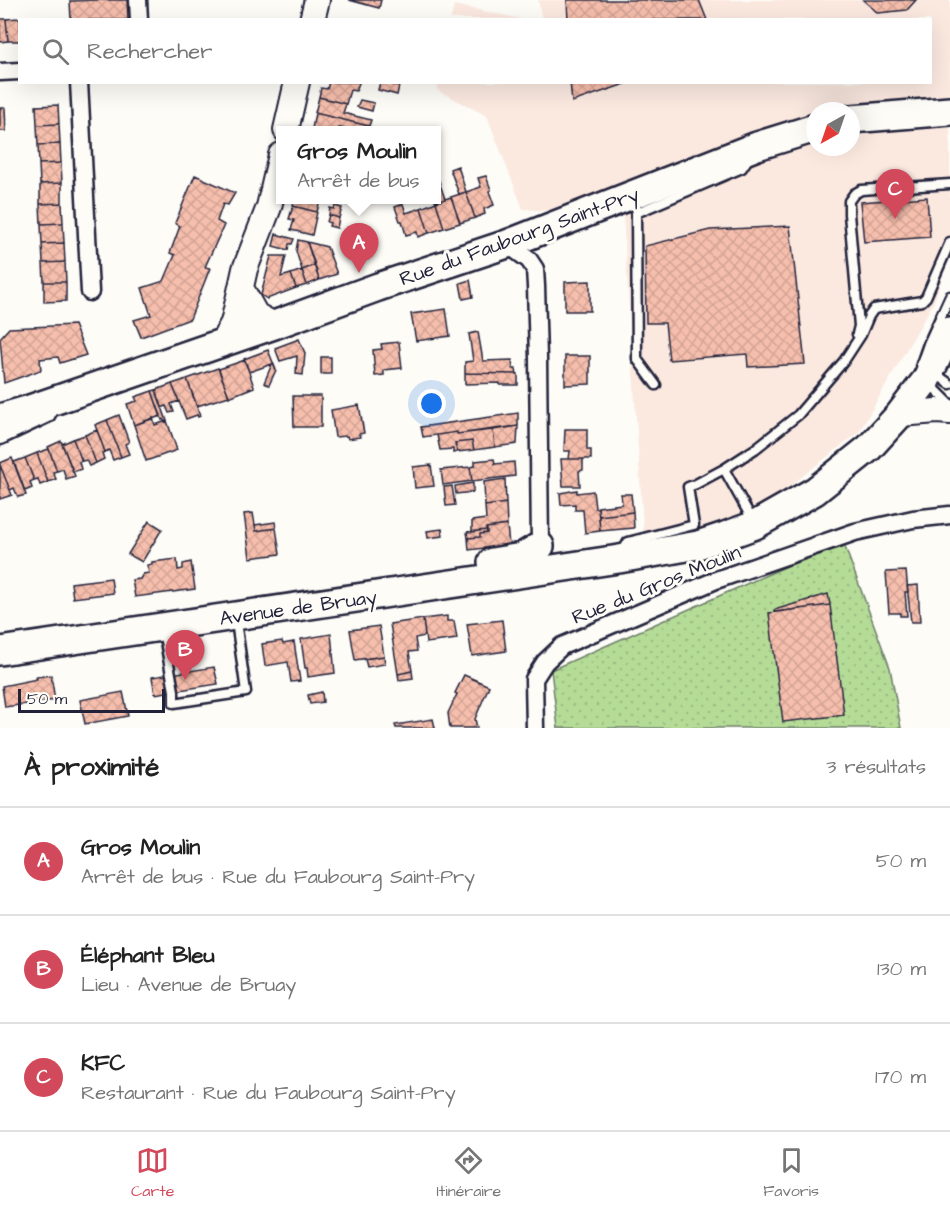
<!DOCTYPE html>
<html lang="fr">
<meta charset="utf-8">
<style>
:root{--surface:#fff;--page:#f6f6f6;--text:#222;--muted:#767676;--line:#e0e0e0;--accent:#d1495b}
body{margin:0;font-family:"Architects Daughter",sans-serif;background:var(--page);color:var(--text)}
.compass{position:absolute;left:806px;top:102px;width:54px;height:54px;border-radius:50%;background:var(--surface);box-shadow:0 6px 24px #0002;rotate:220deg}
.scale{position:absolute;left:18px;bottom:15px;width:147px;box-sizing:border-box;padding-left:6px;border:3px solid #22223b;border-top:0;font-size:16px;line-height:21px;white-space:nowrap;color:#22223b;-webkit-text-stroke:4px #fdfcf7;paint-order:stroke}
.you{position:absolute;left:432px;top:404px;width:21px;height:21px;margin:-15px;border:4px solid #fff;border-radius:50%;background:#1a73e8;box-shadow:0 0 0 9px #1a73e833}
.badge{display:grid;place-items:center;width:39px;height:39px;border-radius:50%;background:var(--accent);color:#fff;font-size:20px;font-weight:700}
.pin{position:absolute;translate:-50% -50px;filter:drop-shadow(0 2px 3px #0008)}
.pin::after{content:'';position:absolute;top:32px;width:21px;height:18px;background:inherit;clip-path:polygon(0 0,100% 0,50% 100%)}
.popup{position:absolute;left:276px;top:126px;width:165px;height:78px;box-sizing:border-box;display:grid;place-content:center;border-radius:0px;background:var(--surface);filter:drop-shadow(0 2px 4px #0005);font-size:20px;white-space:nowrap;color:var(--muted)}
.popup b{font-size:22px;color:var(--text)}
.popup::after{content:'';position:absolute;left:50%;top:100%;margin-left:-12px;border:12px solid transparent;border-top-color:var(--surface)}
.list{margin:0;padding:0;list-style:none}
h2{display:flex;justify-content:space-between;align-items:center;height:78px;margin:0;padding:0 24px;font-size:26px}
h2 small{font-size:20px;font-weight:400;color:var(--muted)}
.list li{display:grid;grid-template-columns:39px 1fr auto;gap:18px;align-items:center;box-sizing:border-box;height:108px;padding:0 24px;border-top:2px solid var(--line)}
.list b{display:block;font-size:22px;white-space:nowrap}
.list p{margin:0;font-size:20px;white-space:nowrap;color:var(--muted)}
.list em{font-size:20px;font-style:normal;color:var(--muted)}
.icon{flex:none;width:33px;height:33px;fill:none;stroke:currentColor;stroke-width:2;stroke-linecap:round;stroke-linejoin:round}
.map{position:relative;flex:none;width:950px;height:728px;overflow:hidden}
.search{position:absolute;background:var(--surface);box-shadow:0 6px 24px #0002;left:18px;right:18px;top:18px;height:66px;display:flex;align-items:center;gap:15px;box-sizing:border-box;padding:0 21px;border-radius:0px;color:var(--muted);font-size:22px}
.sheet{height:402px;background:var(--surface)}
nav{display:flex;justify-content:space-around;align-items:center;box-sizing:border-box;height:84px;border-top:2px solid var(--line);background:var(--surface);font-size:16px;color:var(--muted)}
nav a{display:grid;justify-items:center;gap:3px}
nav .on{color:var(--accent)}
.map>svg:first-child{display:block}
</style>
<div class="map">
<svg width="950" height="728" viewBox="0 0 950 728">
<defs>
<pattern id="grass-dots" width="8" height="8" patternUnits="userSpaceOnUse" patternTransform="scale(1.5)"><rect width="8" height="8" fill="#b5dc97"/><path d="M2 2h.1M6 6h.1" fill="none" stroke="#9bbc83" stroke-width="1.8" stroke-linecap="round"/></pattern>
<pattern id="building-cross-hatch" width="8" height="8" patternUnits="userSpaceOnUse" patternTransform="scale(1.5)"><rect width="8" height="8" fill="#f6beac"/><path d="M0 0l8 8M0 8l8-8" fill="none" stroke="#d3a395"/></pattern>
</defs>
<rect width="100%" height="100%" fill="#fdfcf7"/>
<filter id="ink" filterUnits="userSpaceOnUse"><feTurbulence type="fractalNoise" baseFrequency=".0167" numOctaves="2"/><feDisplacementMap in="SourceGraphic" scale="12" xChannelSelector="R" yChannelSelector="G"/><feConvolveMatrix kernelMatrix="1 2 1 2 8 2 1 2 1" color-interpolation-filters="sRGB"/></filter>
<g filter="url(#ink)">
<!-- built -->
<path fill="#fbe9e0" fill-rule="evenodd" d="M538,0H950V255L934,302L859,432L753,515L644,541L623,216L523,209L487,116L437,90L438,82H930V20L542,19ZM815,111H851V147H815Z
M454,5L522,19H451Z"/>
<!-- grass -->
<path fill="url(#grass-dots)" stroke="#6c7f69" stroke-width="1.5" d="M845,547L890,668L901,728H558L551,670L828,548Z"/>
<!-- building -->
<path fill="url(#building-cross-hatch)" stroke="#22223b" stroke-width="1.5" d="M97,0H127L128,20H71L70,1Z
M349,0H381L379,8Z
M567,0H699L707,20H568Z
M863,0H916L907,10L878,13Z
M35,17V20H20V41H8L6,19Z
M0,19H6L8,41L0,42Z
M329,82H358L359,83L356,91L350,90L346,104L319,97L321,88L327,89Z
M380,82L399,86L397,95L378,90Z
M570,82H631L572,102Z
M319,97L346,104L343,113L371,120L369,126L315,113Z
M360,100L374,103L372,111L357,107Z
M58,105L59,124L37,125L36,106Z
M0,108H5L6,131H0Z
M315,113L369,126L368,130H349L339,128V130H318L312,129Z
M59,124L60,144L38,145L37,125Z
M60,144L61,163L39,164L38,145Z
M61,163L62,183L40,184L39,164Z
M458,166L466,192L459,194L450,169Z
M195,175L235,193L228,205L223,204L217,221L224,225L205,267L210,268L190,319L141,337L134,320L151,315L142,288L164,281L175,255L170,253L180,226L175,223Z
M437,175L445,199L436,202L435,200H437Z
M486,176L491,190L489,191L494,205L484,209L485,214L475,218L466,192L481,187L478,178Z
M62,183V203L40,204V184Z
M466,192L475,218L460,223L451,197Z
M451,197L460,223L444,228L436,202Z
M927,197L930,237L864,242L860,202Z
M294,200H320L317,212L293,206Z
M436,202L444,228L429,233L421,208Z
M62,203L63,223L41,224L40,204Z
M403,204L406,213L421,208L429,233L418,237L417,232L406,235L402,221H400L395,207Z
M293,206L317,212L312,235L291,230L294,220L289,219Z
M335,206L342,208L339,218L329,215L330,208L334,209Z
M329,215L339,218L337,228L329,226L330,223L327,222Z
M63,223L64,243L42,244L41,224Z
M790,226L805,364L748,367L747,354L669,360L665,323H646L645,246L710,230Z
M276,234L294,239L292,244H289L288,250L273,246Z
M298,240L307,242L315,265L302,270L296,251Z
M307,242L327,247L337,274L319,280Z
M64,243L65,262L43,263L42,244Z
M271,256H286L281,277L291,274L296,288L267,299L261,295Z
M65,262L66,282H44L43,263Z
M315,265L319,280L307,285L302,270Z
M302,270L307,285L296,288L291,274Z
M470,280L473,297L463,299L460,283Z
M590,281V311H565V282Z
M44,282H66V301L44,302Z
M446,309L450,336L416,341L411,314Z
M74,325L86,355L60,363L58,357L40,359L41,370L4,383L0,338L9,328Z
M478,332L483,361L512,360L513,369H516L517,374L465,373V362L473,361L469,334Z
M299,339L305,353L303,375L296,374L297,356L280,361L275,348Z
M399,342L402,368L384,370V375L375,376L373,350L382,349L381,344Z
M268,350L276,370L269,385L264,383L272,364L249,372L244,359Z
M565,356H590V384L565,385Z
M321,357H331V374H321Z
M245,360L254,387L229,397L219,369Z
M218,368L229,396L197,406L187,379Z
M465,373L518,374V385H500V383L465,384Z
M187,379L200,416L198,417L197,415L186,419L172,384Z
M172,384L179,401L171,404L174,412L169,413L166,406L162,408L156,390Z
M156,390L167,421L165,422L163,419L162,420L152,391Z
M152,391L161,416L134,425L127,404L137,401L135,397Z
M293,396H321V427H294Z
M359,405L364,433L359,434L360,437L348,439L347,436L335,437L331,410Z
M518,413V426L457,434V432L423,437L421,427Z
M119,415L129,442L125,444L129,454L121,457L107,420Z
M153,418L155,425L167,421L177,450L146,461L134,425Z
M107,420L121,457L113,460L109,450L105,452L95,425Z
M518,426L517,444L495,447L493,430Z
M565,429H587V450H591V459H569L570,451H564Z
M97,430L105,452L102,453L104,459L96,463L85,435Z
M493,430L495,447L474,450L472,441L455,443L457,452L453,453V449L440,450L437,435L457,432V434Z
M85,435L96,463L89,466L86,460L82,461L73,439Z
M73,439L82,461L79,462L81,469L73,472L62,444Z
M61,441L75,476L66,479L63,469L57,471L48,447Z
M472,441L474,450L457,452L455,443Z
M49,449L57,471L53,472L56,479L48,482L37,453Z
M37,453L48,482L40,485L38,479L34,480L25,458Z
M12,458L26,495L18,497L14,488L10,490L0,465V463Z
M25,458L34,480L30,482L32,488L25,491L14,462Z
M494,459L495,464L514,462L515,476L472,481L470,467L475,466V461Z
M561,459H583V470L579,471L580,486H563Z
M0,465L12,495L0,499Z
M431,465L434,486L415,488L413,467Z
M470,467L472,481L443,485L441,470Z
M505,479L506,503L485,506L484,482Z
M473,483V492L456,494L455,486Z
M452,486L455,505L446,506L444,487Z
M577,490V493L593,491L595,508H598L600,531L585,533L583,510H575V504L561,505L560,493Z
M621,494H631L633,512L599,516L598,507L622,504Z
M506,503L507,525L486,528L487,530L472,532V521L486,519L485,506Z
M633,512L634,528L600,531L599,516Z
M253,513L256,531L276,528L280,554L250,558L244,514Z
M149,521L162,529L142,562L128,554Z
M275,522L276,528L256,531L255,525Z
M507,525L509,545L469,550L468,538L480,537V534L487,533L486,528Z
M442,529L443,536L428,538L427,531Z
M487,530V533L480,534V537L468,538L467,532Z
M177,559L178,570L183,569V564L191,562L195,589L135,597L132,580L140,579L143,574L149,573L147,565L152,564V562Z
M906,571L908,592H905L907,616H900V613H889L886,572Z
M111,578L113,593L73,598L71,583Z
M918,585L920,622H911L907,586Z
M828,594L830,605L774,612V610Z
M830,605L844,715L783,722L769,613Z
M447,616V621H454L457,639L426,643L423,619Z
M423,619L425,636L415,638L417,651L409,652L412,671L398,674L390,624Z
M502,620L506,651L472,656L467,624Z
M379,626L384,656L355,660L350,630Z
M331,634L335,673L308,677L307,668H305L301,639Z
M282,641L283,644L294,642L300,681L291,682L288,662L265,666L262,644Z
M384,656L385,664L367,667L365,659Z
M214,667L218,684L155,694L152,677Z
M412,671L413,678L399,680L398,674Z
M51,675L55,700L5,707L2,686L37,679L36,677Z
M464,675L489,686L475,719L477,728H450L448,713L457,694L455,693Z
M123,692L128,716L85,724L80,700Z
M322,692L323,702L310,704L308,695Z
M433,719L435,728H396L395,725Z"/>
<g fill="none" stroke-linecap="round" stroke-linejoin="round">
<defs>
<path id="lane" d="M857,334L859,326L849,214V201L854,194L861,190L950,184
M921,364L928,344L950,296
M933,372L950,384
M929,383L950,404
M656,385L637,359L636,213L742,168L748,159
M724,469L753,521
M623,551L628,542L694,525L688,487L696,484L724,469L755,449L798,415L844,361L861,335L869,316L874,309L922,301L926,297L950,242
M163,630L174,691V703L246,692L236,621"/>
<path id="street" d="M138,0L139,20
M0,72L20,71
M79,82L90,292
M507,244L529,260L535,269L536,286L538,358L540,546
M0,436L47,414
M535,728L534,679L545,662L562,646L716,580L855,532L913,519L950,515"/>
<path id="secondary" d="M312,20L317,0
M286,130L297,82
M241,288L256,315L274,325
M222,343L233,323L245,269L269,207L281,155
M900,414L937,411L950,412"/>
<path id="primary" d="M851,119L950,111
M0,418L27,410L274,325L378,287L507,244L757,146L815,128
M492,562L522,557L540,546
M0,651L619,559L698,545L725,536L755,525L815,491L869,448L900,414L926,380L950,331"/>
</defs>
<!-- lane casing -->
<use href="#lane" stroke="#22223b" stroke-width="13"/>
<!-- street casing -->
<use href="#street" stroke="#22223b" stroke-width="21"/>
<!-- secondary casing -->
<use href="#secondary" stroke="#22223b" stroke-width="28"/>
<!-- primary casing -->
<use href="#primary" stroke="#22223b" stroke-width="32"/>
<!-- lane -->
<use href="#lane" stroke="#fdfcf7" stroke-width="8"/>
<!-- street -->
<use href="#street" stroke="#fdfcf7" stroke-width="16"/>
<!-- secondary -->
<use href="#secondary" stroke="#fdfcf7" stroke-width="24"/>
<!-- primary -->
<use href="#primary" stroke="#fdfcf7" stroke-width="27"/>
</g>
</g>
<g text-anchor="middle" stroke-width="6" stroke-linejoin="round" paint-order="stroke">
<!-- street labels -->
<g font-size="20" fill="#22223b" stroke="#fdfcf7">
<text transform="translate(519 236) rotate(-20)" y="7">Rue du Faubourg Saint-Pry</text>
<text transform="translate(656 584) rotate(-22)" y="7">Rue du Gros Moulin</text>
<text transform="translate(298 607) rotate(-8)" y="7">Avenue de Bruay</text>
</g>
</g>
</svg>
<svg class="compass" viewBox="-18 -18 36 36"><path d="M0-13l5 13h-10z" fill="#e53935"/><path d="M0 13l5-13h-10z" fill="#767676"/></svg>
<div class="scale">50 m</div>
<div class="you"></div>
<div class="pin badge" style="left:359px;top:273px">A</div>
<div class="popup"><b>Gros Moulin</b>Arrêt de bus</div>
<div class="pin badge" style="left:185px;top:680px">B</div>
<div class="pin badge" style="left:895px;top:219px">C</div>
<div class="search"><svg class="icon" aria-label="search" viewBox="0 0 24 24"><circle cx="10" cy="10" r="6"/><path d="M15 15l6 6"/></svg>Rechercher</div>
</div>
<section class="sheet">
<h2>À proximité<small>3 résultats</small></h2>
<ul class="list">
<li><span class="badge">A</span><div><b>Gros Moulin</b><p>Arrêt de bus · Rue du Faubourg Saint-Pry</p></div><em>50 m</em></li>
<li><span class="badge">B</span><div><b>Éléphant Bleu</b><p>Lieu · Avenue de Bruay</p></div><em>130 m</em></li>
<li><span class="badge">C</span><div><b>KFC</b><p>Restaurant · Rue du Faubourg Saint-Pry</p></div><em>170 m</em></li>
</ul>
</section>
<nav>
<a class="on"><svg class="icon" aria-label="map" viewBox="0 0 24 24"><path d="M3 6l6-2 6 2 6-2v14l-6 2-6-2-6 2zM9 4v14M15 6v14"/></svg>Carte</a>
<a><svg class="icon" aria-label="directions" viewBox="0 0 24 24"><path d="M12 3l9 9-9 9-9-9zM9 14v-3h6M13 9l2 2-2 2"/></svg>Itinéraire</a>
<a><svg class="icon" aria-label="saved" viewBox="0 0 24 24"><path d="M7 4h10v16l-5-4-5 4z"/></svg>Favoris</a>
</nav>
